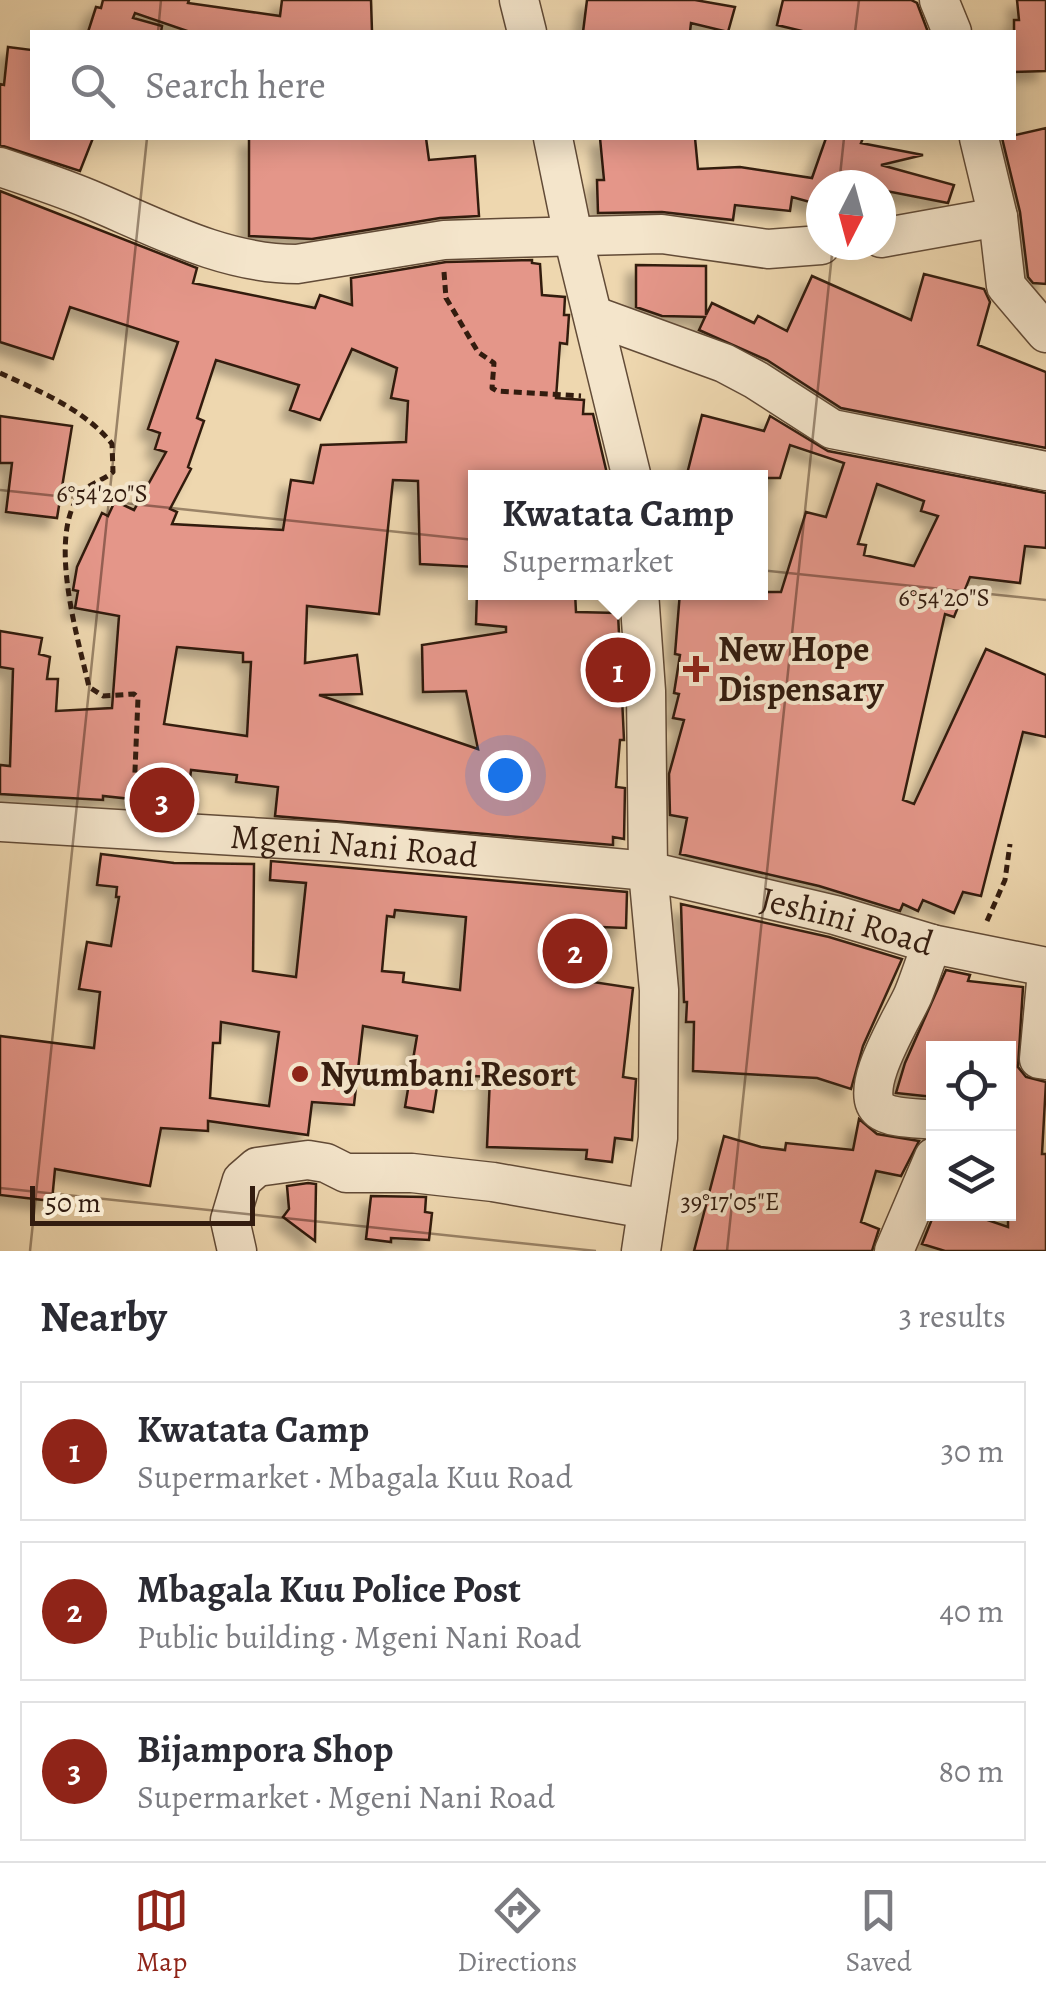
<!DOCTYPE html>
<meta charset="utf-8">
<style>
:root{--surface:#fff;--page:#f2f2f3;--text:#2b2b33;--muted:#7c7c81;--line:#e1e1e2;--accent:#8f2418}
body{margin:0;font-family:Alegreya,serif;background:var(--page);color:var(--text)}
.controls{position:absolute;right:30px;bottom:30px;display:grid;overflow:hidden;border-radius:0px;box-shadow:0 5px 25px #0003}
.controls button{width:90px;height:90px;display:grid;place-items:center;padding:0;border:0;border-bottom:2px solid var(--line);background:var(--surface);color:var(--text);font:50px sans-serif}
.compass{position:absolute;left:806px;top:170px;width:90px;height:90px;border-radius:50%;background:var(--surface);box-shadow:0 5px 25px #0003;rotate:186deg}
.scale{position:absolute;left:30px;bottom:25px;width:225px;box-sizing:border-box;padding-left:10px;border:5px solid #331c0f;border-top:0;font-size:28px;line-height:35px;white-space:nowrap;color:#331c0f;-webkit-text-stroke:8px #f4e5cb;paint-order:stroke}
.you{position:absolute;left:505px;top:775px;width:35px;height:35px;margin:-25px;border:8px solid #fff;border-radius:50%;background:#1a73e8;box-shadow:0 0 0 15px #1a73e833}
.badge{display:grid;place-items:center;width:65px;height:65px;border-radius:50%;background:var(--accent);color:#fff;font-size:32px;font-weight:700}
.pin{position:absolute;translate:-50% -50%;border:5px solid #fff;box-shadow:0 2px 10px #0006}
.popup{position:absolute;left:468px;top:470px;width:300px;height:130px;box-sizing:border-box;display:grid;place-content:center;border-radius:0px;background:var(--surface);filter:drop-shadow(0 2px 8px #0005);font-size:32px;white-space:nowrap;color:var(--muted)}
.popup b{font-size:38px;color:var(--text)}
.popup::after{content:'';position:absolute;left:50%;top:100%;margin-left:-20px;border:20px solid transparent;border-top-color:var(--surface)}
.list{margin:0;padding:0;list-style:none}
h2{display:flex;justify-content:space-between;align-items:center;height:130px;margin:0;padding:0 40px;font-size:42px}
h2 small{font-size:32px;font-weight:400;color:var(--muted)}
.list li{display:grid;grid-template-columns:65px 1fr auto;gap:30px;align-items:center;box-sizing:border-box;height:140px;margin:0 20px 20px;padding:0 20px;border:2px solid var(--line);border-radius:0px}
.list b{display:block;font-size:38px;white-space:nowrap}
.list p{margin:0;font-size:32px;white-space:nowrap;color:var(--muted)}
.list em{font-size:32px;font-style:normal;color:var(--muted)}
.icon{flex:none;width:55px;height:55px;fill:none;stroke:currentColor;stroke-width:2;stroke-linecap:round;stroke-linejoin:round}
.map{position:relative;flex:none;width:1046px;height:1251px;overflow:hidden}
.search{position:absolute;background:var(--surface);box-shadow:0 5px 25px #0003;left:30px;right:30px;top:30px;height:110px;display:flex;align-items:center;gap:25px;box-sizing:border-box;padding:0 35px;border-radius:0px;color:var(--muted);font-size:38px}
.sheet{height:610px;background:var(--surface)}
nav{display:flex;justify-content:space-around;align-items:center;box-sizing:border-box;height:140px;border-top:2px solid var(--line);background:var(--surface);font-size:28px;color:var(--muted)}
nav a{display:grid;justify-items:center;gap:5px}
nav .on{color:var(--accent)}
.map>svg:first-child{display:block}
</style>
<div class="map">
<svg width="1046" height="1251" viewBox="0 0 1046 1251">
<defs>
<filter id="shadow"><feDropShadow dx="-9" dy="9" stdDeviation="5" flood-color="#0004"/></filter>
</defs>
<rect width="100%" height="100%" fill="#eed7af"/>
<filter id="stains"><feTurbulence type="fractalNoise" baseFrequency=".002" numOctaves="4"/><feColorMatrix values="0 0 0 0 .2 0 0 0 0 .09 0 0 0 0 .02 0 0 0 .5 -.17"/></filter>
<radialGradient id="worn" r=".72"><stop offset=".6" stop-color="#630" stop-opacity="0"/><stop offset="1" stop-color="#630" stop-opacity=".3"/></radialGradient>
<!-- building -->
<path fill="#e49689" stroke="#331c0f" stroke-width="2.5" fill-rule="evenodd" filter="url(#shadow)" d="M103,0H189L188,3L280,16L282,0H371L372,32H190L135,13L133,18L162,26L161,32H88L96,7L101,8Z
M587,0H695L735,7L728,32L691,23L690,32H583Z
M783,0H911L917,3L928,32H806L777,25Z
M1017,0H1046V71L1014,72V20H1019Z
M8,47L32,50V138H93L80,171L0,145V84L4,85Z
M1046,128V284L1033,283L1028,277L1020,212L1002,138Z
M249,138H426L429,160L475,156L479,216L440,218L312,239L249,236Z
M600,138H695L698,169L740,167L812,178L826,138H863L861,143L923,155L881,165L954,185L948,203L881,190V185H821V205L792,197L790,211L735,205L733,220L662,212L598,213L597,180H604Z
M0,191L197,268L193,283L315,308L320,295L352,305L351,278L446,262L532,260V263L540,264L542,295L565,297L564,315H569L567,344L560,343L556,398L584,400L583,414H593L608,478H476V567L420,564L418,481L393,480L379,614L307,606L305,663L357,655L362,694L319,695L478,749L466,691L423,692L422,645L506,632V627L476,624L477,592H575L576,612L618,613L624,740H620L616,787L625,788L624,839L613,837V845L275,816L278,787L236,782L237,775L191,770L187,805L103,796V800L0,794V765L10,766L13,669L0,667V631L42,638L39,654L50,657L47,679H58L56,711L112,708L119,616L75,608L78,591L73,590L77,567L102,513L108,516L115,501L134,510L166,452L155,449L160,433L148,429L178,342L70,307L53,359L0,342ZM352,349L397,368L391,398L408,401L406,442L321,445L313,483L291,480L283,530L172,524L177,512L170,509L191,469L188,467L204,421L197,418L216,360L299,385L290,410L320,420ZM177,647L243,653V662H251L247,736L164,724Z
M636,265L706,266V315L712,303L754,323L758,316L787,331L812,276L911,320L924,274L984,289L990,302L978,345L1046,372V448L841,408L767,360L699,330L705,317L662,316L636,307Z
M702,415L764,431L770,416L828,451L1046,493V548L1025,546L1020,583L970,577L954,617L945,614L903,800L914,804L986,649L1046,675V737L1023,732L981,896L963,892L954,913L923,900L918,911L903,904L900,911L819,886L680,854L687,818L670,815L669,774L684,720L673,718L679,694L674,693L680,655L675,654L680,592H781L806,512L826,517L844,463L790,445L780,478H686ZM877,484L924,501L921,511L938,516L914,566L864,555L866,545L858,544Z
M0,416L72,426L57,518L6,512L12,463H0Z
M101,854L174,863L254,864L253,971L296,977L306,883L270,880L271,861L627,892L626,928L602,927V930H592L586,981L633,988L623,1077L636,1079L632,1140L615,1138L612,1162L586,1159L587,1150L487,1147L490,1077L439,1074L433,1112L405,1107L417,1036L363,1026L354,1105L312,1102L308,1135L208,1121V1131L161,1128L150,1186L55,1169L52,1201L0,1195V1036L94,1048L100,992L79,989L87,942L111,946L119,897H116L117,887L97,885ZM395,910L466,917L460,990L403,982L404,973L382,971L387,916L394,917ZM221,1022L279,1032L269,1106L210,1098L213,1043H220Z
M681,904L829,937L902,959L863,1046L851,1089L817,1078L693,1071L694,1022H686L687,1002H684Z
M946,970L970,975L968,981L1023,987L1018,1067L1026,1077L1046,1082L1042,1154H1046V1251H945L922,1244L934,1214H970L1008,1227V1048H934V1097L896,1093L905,1063Z
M859,1119L877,1134L919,1141L901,1176L876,1171L861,1222L879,1229L872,1251H694L724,1136L761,1147L785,1150L786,1143L853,1150Z
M308,1183L316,1184L315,1241L283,1217L289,1209L287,1186Z
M371,1196L426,1197L425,1212L432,1213L429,1240L391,1238V1242L366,1239Z"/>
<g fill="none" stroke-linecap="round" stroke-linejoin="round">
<defs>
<g id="minor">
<path d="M519,0L527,32"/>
<path d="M939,0L952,32"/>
<path d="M553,138L573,236L632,478"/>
<path d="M979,138L998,217L1006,286L1046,333"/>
<path d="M0,167C30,177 60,187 89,199C156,227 223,264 297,264L444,240L507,238L662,234L768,249L821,245"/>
<path d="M881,238L998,217"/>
<path d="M595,316L724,363L756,380L832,429L1046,471"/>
<path d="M639,592L646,691L648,871L659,990L658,1138L641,1251"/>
<path id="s1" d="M0,822L335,842L648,871L835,915L932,944L1046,967"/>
<path d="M932,944C925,961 920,978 913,995C903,1018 856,1091 880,1110C891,1119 919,1118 934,1120"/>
<path d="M1046,982L1039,1059L1046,1060"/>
<path d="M237,1251L230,1220L242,1180L257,1167L308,1160L326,1163L346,1173H412L493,1182L647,1209"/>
<path d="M894,1251L934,1157"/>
</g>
</defs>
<!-- minor casing -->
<use href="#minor" stroke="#624b37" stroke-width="41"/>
<!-- path -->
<path stroke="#331c0f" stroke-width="5" stroke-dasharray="8 5" stroke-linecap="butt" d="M444,272L446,298L478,352L494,363L492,388L497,391L581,396
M0,373C37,390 86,410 112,444L113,472C104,480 88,484 80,494C47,538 78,638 89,687L103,696L134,694L138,698L134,795
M987,921L1005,880L1010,844"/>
<!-- minor -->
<use href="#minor" stroke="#f4e5cb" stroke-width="38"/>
</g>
<!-- ticks -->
<path fill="none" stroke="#331c0f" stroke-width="2.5" stroke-opacity="0.45" d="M158,32L161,0M855,32L859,0M839,185L844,138M0,490L1046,600M0,1188L596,1251M30,1251L147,138M727,1251L833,245"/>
<!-- markers -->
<g fill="#8f2418" stroke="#f4e5cb" stroke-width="4">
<path d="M691 654h10v10h10v10h-10v10h-10v-10h-10v-10h10z"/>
<circle cx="300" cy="1074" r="10"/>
</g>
<g text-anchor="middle" stroke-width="8" stroke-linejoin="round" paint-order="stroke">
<!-- poi labels -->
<g font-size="35" font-weight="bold" fill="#331c0f" stroke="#f4e5cb" text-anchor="start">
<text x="718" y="661">New Hope<tspan x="718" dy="40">Dispensary</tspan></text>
<text x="320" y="1086">Nyumbani Resort</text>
</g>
<!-- street labels -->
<g font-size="35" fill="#331c0f" stroke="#f4e5cb">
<text dy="12" stroke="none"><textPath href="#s1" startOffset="355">Mgeni Nani Road</textPath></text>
<text dy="12" stroke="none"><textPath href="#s1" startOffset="855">Jeshini Road</textPath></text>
</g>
</g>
<g font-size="25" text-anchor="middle" fill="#331c0f" stroke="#f4e5cb" stroke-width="8" stroke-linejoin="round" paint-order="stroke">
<text x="102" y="502">6°54'20"S</text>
<text x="944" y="606">6°54'20"S</text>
<text x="730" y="1210">39°17'05"E</text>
</g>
<rect width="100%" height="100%" filter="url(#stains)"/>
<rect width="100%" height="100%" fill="url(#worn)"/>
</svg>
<div class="controls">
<button><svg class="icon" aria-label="locate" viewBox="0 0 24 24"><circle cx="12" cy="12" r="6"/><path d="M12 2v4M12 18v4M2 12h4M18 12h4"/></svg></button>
<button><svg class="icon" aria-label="layers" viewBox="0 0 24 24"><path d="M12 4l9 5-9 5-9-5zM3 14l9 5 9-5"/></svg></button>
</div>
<svg class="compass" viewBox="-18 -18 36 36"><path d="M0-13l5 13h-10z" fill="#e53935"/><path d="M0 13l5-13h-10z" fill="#7c7c81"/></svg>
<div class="scale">50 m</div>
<div class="you"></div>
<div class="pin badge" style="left:618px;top:670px">1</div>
<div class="popup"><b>Kwatata Camp</b>Supermarket</div>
<div class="pin badge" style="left:575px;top:951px">2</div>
<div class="pin badge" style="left:162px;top:800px">3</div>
<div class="search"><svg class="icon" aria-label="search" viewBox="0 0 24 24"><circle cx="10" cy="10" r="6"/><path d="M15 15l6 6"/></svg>Search here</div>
</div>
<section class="sheet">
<h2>Nearby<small>3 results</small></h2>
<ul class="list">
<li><span class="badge">1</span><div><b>Kwatata Camp</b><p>Supermarket · Mbagala Kuu Road</p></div><em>30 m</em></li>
<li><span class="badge">2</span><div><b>Mbagala Kuu Police Post</b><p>Public building · Mgeni Nani Road</p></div><em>40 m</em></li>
<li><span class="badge">3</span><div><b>Bijampora Shop</b><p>Supermarket · Mgeni Nani Road</p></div><em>80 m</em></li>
</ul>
</section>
<nav>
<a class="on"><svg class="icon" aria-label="map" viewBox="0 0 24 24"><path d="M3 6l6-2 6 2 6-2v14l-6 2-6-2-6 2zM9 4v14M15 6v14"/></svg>Map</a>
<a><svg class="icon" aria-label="directions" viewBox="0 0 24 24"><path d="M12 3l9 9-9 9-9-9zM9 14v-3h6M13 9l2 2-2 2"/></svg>Directions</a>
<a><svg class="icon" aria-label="saved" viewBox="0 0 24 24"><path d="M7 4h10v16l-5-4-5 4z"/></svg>Saved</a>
</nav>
